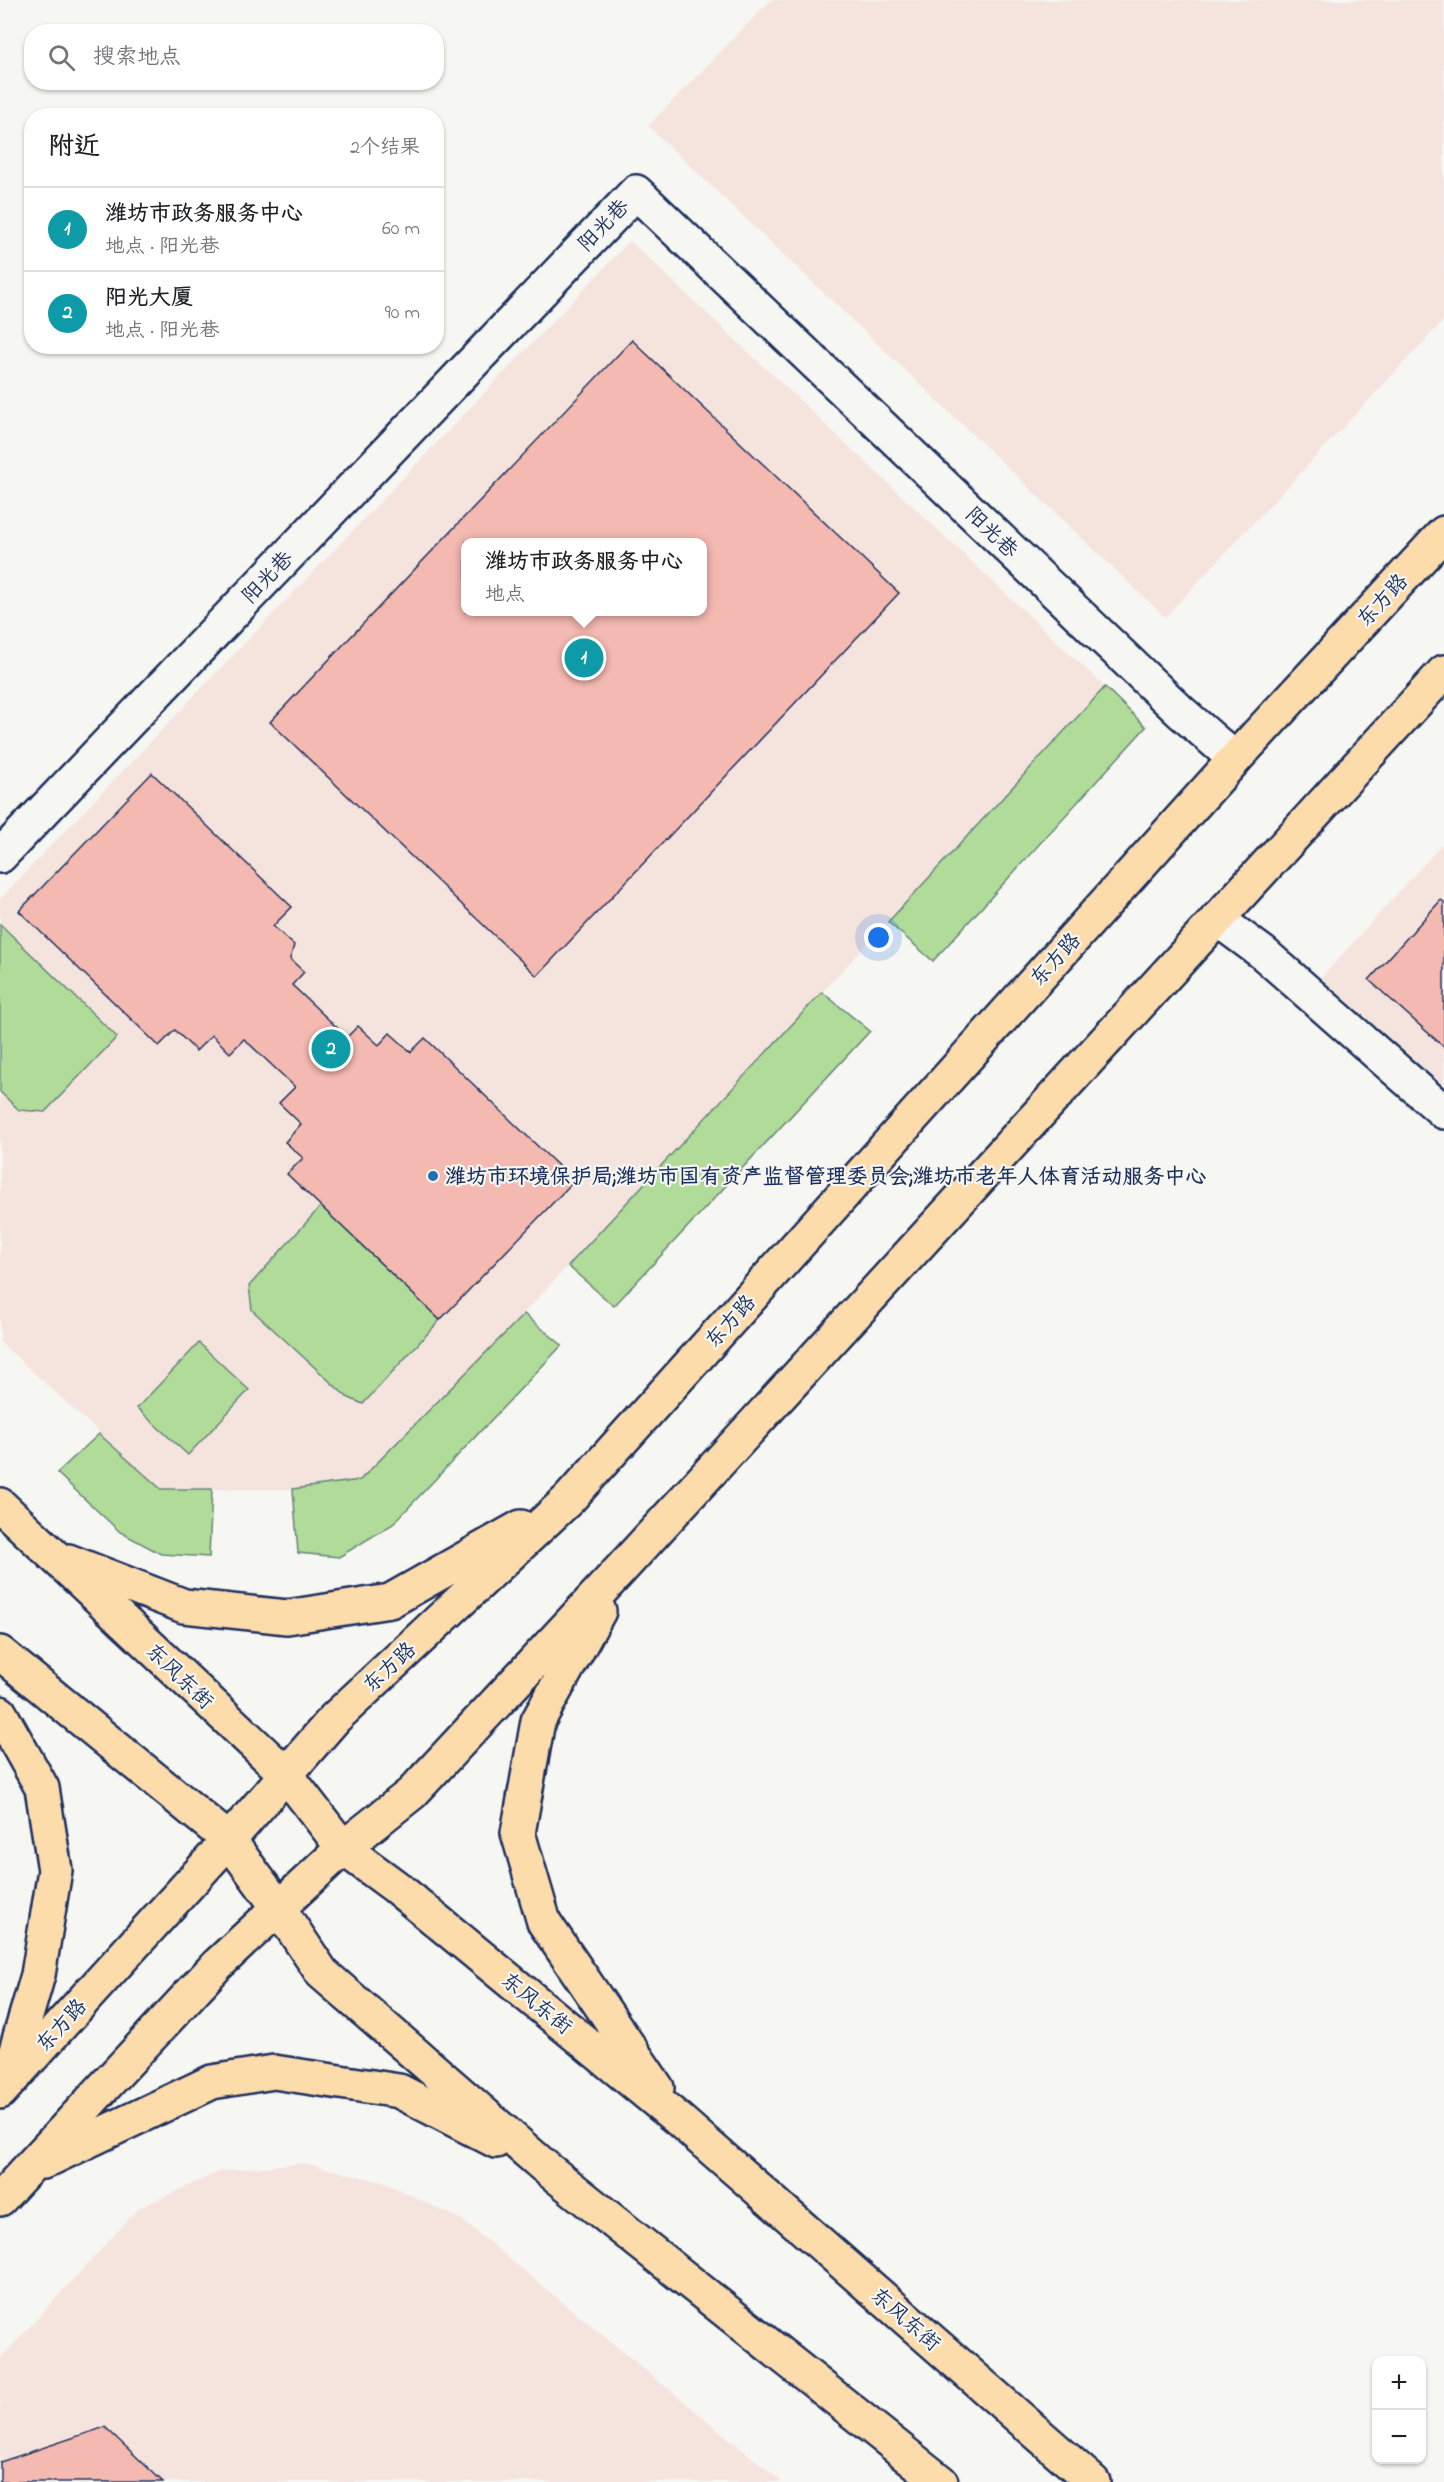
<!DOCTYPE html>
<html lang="zh">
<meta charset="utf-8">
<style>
:root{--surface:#fff;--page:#f2f2f2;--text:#202124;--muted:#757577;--line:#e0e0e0;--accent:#b45309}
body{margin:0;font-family:"Indie Flower","LXGW WenKai TC",sans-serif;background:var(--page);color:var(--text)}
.controls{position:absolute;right:18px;bottom:18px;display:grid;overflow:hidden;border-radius:12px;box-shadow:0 2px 4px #0004}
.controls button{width:54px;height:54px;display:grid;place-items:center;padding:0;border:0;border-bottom:2px solid var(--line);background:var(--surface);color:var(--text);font:30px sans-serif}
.you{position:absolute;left:879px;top:938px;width:21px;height:21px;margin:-15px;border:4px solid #fff;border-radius:50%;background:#1a73e8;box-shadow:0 0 0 9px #1a73e833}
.badge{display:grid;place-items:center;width:39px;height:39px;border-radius:50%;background:var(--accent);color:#fff;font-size:20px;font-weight:700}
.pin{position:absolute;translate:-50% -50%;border:3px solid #fff;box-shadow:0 2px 6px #0006}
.popup{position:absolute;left:461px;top:538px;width:246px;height:78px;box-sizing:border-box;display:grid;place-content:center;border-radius:12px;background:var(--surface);filter:drop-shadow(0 2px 4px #0005);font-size:20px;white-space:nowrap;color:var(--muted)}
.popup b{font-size:22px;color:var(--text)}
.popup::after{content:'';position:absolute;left:50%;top:100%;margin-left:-12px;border:12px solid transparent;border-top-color:var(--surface)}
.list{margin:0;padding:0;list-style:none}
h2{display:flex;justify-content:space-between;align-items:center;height:78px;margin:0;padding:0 24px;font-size:26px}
h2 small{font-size:20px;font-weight:400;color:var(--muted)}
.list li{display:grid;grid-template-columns:39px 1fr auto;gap:18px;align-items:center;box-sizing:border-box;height:84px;padding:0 24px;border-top:2px solid var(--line)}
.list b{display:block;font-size:22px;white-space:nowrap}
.list p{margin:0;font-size:20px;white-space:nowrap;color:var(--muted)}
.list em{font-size:20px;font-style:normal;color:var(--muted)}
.icon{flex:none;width:33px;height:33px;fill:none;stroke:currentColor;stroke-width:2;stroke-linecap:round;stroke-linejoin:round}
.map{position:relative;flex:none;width:1444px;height:2482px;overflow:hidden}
.search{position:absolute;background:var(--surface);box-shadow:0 2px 4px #0004;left:24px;top:24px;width:420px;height:66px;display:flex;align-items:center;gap:15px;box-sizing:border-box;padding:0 21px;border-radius:24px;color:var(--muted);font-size:22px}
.panel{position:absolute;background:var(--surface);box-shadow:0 2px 4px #0004;left:24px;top:108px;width:420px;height:246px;border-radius:24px}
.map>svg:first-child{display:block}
</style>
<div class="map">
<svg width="1444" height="2482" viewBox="0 0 1444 2482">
<rect width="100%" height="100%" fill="#f6f6f2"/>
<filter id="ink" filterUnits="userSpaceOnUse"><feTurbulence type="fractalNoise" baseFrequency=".0167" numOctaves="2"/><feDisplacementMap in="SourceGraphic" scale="12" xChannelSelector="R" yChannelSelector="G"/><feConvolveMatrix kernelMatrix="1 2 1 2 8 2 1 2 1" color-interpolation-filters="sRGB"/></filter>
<g filter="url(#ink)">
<!-- built -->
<path fill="#f5e4de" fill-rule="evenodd" d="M771,0H1444V320L1165,617L648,126Z
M630,241L1105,687L499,1340L360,1480L293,1489H161L0,1342V899ZM466,542H702V612H466Z
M1444,842V1086L1321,978Z
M303,2163L383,2182L462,2220L782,2482H0V2359L139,2208L221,2171Z"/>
<!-- green -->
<path fill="#b0db98" stroke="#66857b" stroke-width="1.5" d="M1105,687L1146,727L933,961L888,922Z
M0,924L117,1037L45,1112L19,1110L0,1092Z
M822,992L870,1031L614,1306L568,1266Z
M321,1206L440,1320L363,1404L347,1397L252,1310L249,1286Z
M524,1314L562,1345L393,1524L339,1557L298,1553L293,1489L360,1480Z
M199,1343L249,1390L188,1455L137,1408Z
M99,1434L161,1489H212L209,1557L161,1554L120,1532L57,1473Z"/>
<!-- building -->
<path fill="#f4b9b1" stroke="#1b2f5e" stroke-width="1.5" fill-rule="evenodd" d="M632,340L899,593L537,976L270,722ZM466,542H702V612H466Z
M152,773L292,907L273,926L294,945L290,959L304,972L292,985L347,1037L358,1026L379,1045L390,1033L411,1052L425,1038L574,1181L440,1320L287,1174L303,1158L285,1142L301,1124L279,1103L295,1087L244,1039L230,1053L212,1035L196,1051L175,1030L159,1046L19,911Z
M1441,900L1444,902V1047L1369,980Z
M105,2427L163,2482H0V2462Z"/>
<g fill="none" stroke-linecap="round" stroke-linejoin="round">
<defs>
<path id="minor" d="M0,856L636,192L1181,712L1235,759
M1217,919L1263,953L1444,1112"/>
<path id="major" d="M0,1505L285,1773L343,1848L396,1887L678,2119L1093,2482
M68,1561L184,1606L287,1617L390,1601L521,1527
M599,1611L538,1721L518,1833L544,1922L657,2088
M0,1653L229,1840L278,1907L322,1973L545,2167L941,2482
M0,1713L42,1788L55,1870L38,1975L8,2078
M0,2092L229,1840L335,1718L569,1499L1235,759L1444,533
M43,2162L212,2082L274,2072L399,2091L496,2141
M0,2199L217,1965L343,1848L412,1793L621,1569L1444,672"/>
</defs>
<!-- minor casing -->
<use href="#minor" stroke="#1b2f5e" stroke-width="38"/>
<!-- major casing -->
<use href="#major" stroke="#1b2f5e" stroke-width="38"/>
<!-- minor -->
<use href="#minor" stroke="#f6f6f2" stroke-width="33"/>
<!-- major -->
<use href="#major" stroke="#fddcac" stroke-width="33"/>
</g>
</g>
<!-- markers -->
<circle fill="#1f6fb2" stroke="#f6f6f2" stroke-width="2" cx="433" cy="1176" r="6"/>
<g text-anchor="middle" stroke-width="4.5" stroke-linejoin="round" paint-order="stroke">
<!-- street labels -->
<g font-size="21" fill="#1b2f5e" stroke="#f6f6f2">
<text transform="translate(603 225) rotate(-46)" y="7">阳光巷</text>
<text transform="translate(992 532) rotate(44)" y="7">阳光巷</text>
<text transform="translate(267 577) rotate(-46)" y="7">阳光巷</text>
<text transform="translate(1382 600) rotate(-47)" y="7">东方路</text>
<text transform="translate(1055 959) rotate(-48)" y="7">东方路</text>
<text transform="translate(730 1321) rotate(-48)" y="7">东方路</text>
<text transform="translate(389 1667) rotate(-43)" y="7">东方路</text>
<text transform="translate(180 1676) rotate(44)" y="7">东风东街</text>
<text transform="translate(537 2003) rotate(39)" y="7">东风东街</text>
<text transform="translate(61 2025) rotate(-48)" y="7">东方路</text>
<text transform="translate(906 2319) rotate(41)" y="7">东风东街</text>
</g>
<!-- poi labels -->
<g font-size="21" font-weight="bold" fill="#1b2f5e" stroke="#f6f6f2" text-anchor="start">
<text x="445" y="1183">潍坊市环境保护局;潍坊市国有资产监督管理委员会;潍坊市老年人体育活动服务中心</text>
</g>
</g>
</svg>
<div class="controls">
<button>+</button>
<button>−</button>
</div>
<div class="you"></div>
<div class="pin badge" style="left:584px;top:658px;background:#0f9aa8">1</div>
<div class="popup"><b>潍坊市政务服务中心</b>地点</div>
<div class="pin badge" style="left:331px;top:1049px;background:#0f9aa8">2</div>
<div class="search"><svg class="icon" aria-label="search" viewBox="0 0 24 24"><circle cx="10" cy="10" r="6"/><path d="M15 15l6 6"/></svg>搜索地点</div>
<section class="panel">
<h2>附近<small>2个结果</small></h2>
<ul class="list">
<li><span class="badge" style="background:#0f9aa8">1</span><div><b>潍坊市政务服务中心</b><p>地点 · 阳光巷</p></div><em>60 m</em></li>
<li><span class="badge" style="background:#0f9aa8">2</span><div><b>阳光大厦</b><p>地点 · 阳光巷</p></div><em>90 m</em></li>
</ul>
</section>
</div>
